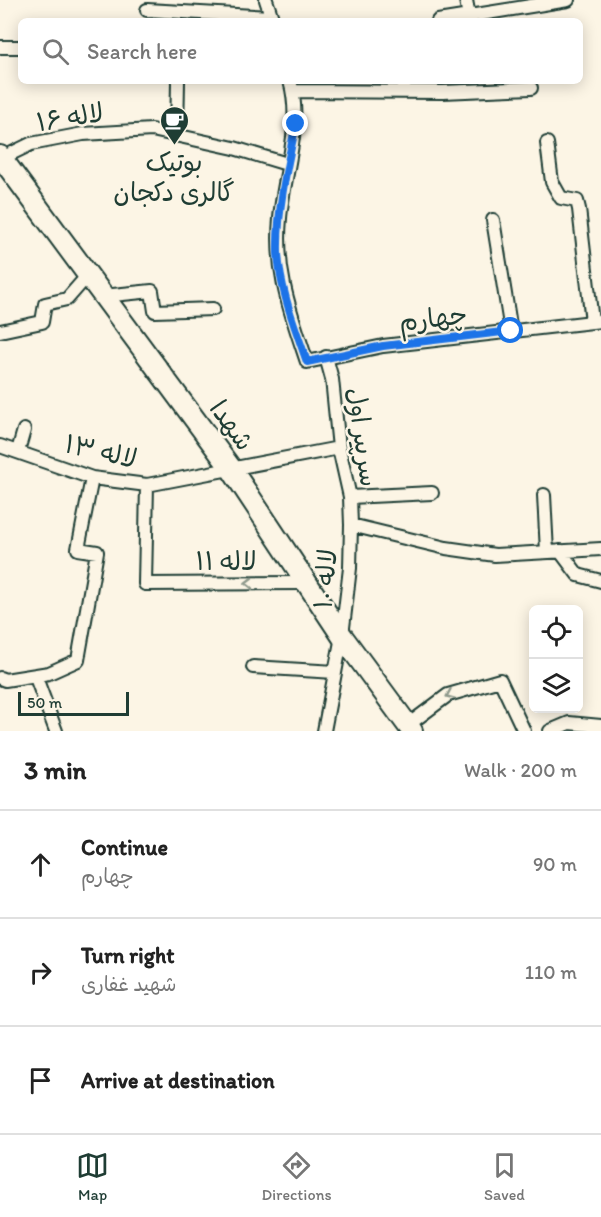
<!DOCTYPE html>
<meta charset="utf-8">
<style>
:root{--surface:#fff;--page:#f6f6f6;--text:#222;--muted:#767676;--line:#e0e0e0;--accent:#1f3d34}
body{margin:0;font-family:Itim,"Playpen Sans Arabic",sans-serif;background:var(--page);color:var(--text)}
.controls{position:absolute;right:18px;bottom:18px;display:grid;overflow:hidden;border-radius:9px;box-shadow:0 3px 15px #0003}
.controls button{width:54px;height:54px;display:grid;place-items:center;padding:0;border:0;border-bottom:2px solid var(--line);background:var(--surface);color:var(--text);font:30px sans-serif}
.scale{position:absolute;left:18px;bottom:15px;width:111px;box-sizing:border-box;padding-left:6px;border:3px solid #1f3d34;border-top:0;font-size:16px;line-height:21px;white-space:nowrap;color:#1f3d34;-webkit-text-stroke:4px #fcf5e5;paint-order:stroke}
.stop{position:absolute;width:18px;height:18px;margin:-14px;border:4px solid #1a73e8;border-radius:50%;background:#fff}
.stop.end{background:#1a73e8;border-color:#fff;box-shadow:0 2px 6px #0008}
.list{margin:0;padding:0;list-style:none}
h2{display:flex;justify-content:space-between;align-items:center;height:78px;margin:0;padding:0 24px;font-size:26px}
h2 small{font-size:20px;font-weight:400;color:var(--muted)}
.list li{display:grid;grid-template-columns:39px 1fr auto;gap:18px;align-items:center;box-sizing:border-box;height:108px;padding:0 24px;border-top:2px solid var(--line)}
.list b{display:block;font-size:22px;white-space:nowrap}
.list p{margin:0;font-size:20px;white-space:nowrap;color:var(--muted)}
.list em{font-size:20px;font-style:normal;color:var(--muted)}
.icon{flex:none;width:33px;height:33px;fill:none;stroke:currentColor;stroke-width:2;stroke-linecap:round;stroke-linejoin:round}
.map{position:relative;flex:none;width:601px;height:731px;overflow:hidden}
.search{position:absolute;background:var(--surface);box-shadow:0 3px 15px #0003;left:18px;right:18px;top:18px;height:66px;display:flex;align-items:center;gap:15px;box-sizing:border-box;padding:0 21px;border-radius:9px;color:var(--muted);font-size:22px}
.sheet{height:402px;background:var(--surface)}
nav{display:flex;justify-content:space-around;align-items:center;box-sizing:border-box;height:84px;border-top:2px solid var(--line);background:var(--surface);font-size:16px;color:var(--muted)}
nav a{display:grid;justify-items:center;gap:3px}
nav .on{color:var(--accent)}
.map>svg:first-child{display:block}
</style>
<div class="map">
<svg width="601" height="731" viewBox="0 0 601 731">
<rect width="100%" height="100%" fill="#fcf5e5"/>
<filter id="ink" filterUnits="userSpaceOnUse"><feTurbulence type="fractalNoise" baseFrequency=".0167" numOctaves="2"/><feDisplacementMap in="SourceGraphic" scale="12" xChannelSelector="R" yChannelSelector="G"/><feConvolveMatrix kernelMatrix="1 2 1 2 8 2 1 2 1" color-interpolation-filters="sRGB"/></filter>
<g filter="url(#ink)">
<g fill="none" stroke-linecap="round" stroke-linejoin="round">
<defs>
<path id="street" d="M266,0L273,21
M466,0L469,17
M147,10L271,17
M438,21L568,0
M0,47H21
M290,81C303,126 284,172 280,218C275,272 290,311 307,362L383,346L601,321
M293,91L443,92L531,88
M177,135L178,81
M547,143L552,182L561,198L577,201L579,209L592,322
M0,159L31,144L83,134L152,130L234,148L287,164
M493,220L511,331
M103,296L152,291L155,311L213,309
M0,331L42,322L45,304L67,299L88,275
M0,446L92,478L147,485L339,448
M18,451L24,430
M147,485L145,584L307,583
M544,495L547,552
M350,497L432,493
M351,525L446,548L495,555L601,549
M560,551L578,575L601,581
M253,667L335,672
M35,675L56,731
M0,678L5,680L49,673L78,660L97,552L78,549L92,478
M408,725L448,695L500,680L524,731
M324,731L342,636L350,568L351,525L350,497L339,448L332,379L326,357
M550,731L569,723L601,726"/>
<path id="primary" d="M0,156L230,467L342,636L412,731"/>
</defs>
<!-- street casing -->
<use href="#street" stroke="#1f3d34" stroke-width="16"/>
<!-- primary casing -->
<use href="#primary" stroke="#1f3d34" stroke-width="24"/>
<!-- street -->
<use href="#street" stroke="#fcf5e5" stroke-width="12"/>
<!-- primary -->
<use href="#primary" stroke="#fcf5e5" stroke-width="20"/>
</g>
<!-- one-way arrows -->
<defs><path id="oneway-chevron" d="M-2-3.5L2.5 0L-2 3.5" fill="none" stroke-width="1.6" stroke-linecap="round" stroke-linejoin="round" transform="scale(1.5)"/></defs>
<g stroke="#8e998c">
<use href="#oneway-chevron" transform="translate(249 583) rotate(180)"/>
<use href="#oneway-chevron" transform="translate(450 695) rotate(156)"/>
</g>
</g>
<g fill="none" stroke-linecap="round" stroke-linejoin="round" filter="url(#ink)">
<!-- route -->
<path stroke="#1a73e8" stroke-width="8" d="M296,124C287,166 277,210 278,253C280,290 295,327 307,362L383,346L511,331"/>
</g>
<!-- icons -->
<defs>
<symbol id="cafe-pin" viewBox="-11 -11 22 30"><path d="M0 17L-7.5 6A9.5 9.5 0 1 1 7.5 6Z" fill="#1f3d34" stroke="#fcf5e5"/><path d="M-5.5-4.5H6V0H3Q3 3.5 0 3.5H-2.5Q-5.5 3.5-5.5 0ZM3-3.2v2h1.7v-2ZM-6 4.5H4V6H-6Z" fill="#fff"/></symbol>
</defs>
<g fill-rule="evenodd">
<use href="#cafe-pin" x="158" y="104" width="33" height="45"/>
</g>
<g text-anchor="middle" stroke-width="5" stroke-linejoin="round" paint-order="stroke">
<!-- street labels -->
<g font-size="26" fill="#1f3d34" stroke="#fcf5e5">
<text transform="translate(70 117) rotate(-9)" y="9">لاله ۱۶</text>
<text transform="translate(433 318) rotate(-7)" y="9">چهارم</text>
<text transform="translate(232 425) rotate(54)" y="9">شهدا</text>
<text transform="translate(363 437) rotate(82)" y="9">سرپیر اول</text>
<text transform="translate(101 451) rotate(13)" y="9">لاله ۱۳</text>
<text x="226" y="570">۱۱ لاله</text>
<text transform="translate(325 579) rotate(-85)" y="9">لاله ۱۰</text>
</g>
<!-- poi labels -->
<g font-size="26" fill="#1f3d34" stroke="#fcf5e5">
<text x="174" y="171">بوتیک<tspan x="174" dy="30">گالری دکجان</tspan></text>
</g>
</g>
</svg>
<div class="controls">
<button><svg class="icon" aria-label="locate" viewBox="0 0 24 24"><circle cx="12" cy="12" r="6"/><path d="M12 2v4M12 18v4M2 12h4M18 12h4"/></svg></button>
<button><svg class="icon" aria-label="layers" viewBox="0 0 24 24"><path d="M12 4l9 5-9 5-9-5zM3 14l9 5 9-5"/></svg></button>
</div>
<div class="scale">50 m</div>
<div class="stop" style="left:511px;top:331px"></div>
<div class="stop end" style="left:296px;top:124px"></div>
<div class="search"><svg class="icon" aria-label="search" viewBox="0 0 24 24"><circle cx="10" cy="10" r="6"/><path d="M15 15l6 6"/></svg>Search here</div>
</div>
<section class="sheet">
<h2>3 min<small>Walk · 200 m</small></h2>
<ul class="list">
<li><svg class="icon" aria-label="ahead" viewBox="0 0 24 24"><path d="M12 20V5M6 11l6-6 6 6"/></svg><div><b>Continue</b><p>چهارم</p></div><em>90 m</em></li>
<li><svg class="icon" aria-label="right" viewBox="0 0 24 24"><path d="M7 20v-9h11M14 6l5 5-5 5"/></svg><div><b>Turn right</b><p>شهید غفاری</p></div><em>110 m</em></li>
<li><svg class="icon" aria-label="arrive" viewBox="0 0 24 24"><path d="M6 21V4h12l-3 4 3 4H6"/></svg><div><b>Arrive at destination</b></div></li>
</ul>
</section>
<nav>
<a class="on"><svg class="icon" aria-label="map" viewBox="0 0 24 24"><path d="M3 6l6-2 6 2 6-2v14l-6 2-6-2-6 2zM9 4v14M15 6v14"/></svg>Map</a>
<a><svg class="icon" aria-label="directions" viewBox="0 0 24 24"><path d="M12 3l9 9-9 9-9-9zM9 14v-3h6M13 9l2 2-2 2"/></svg>Directions</a>
<a><svg class="icon" aria-label="saved" viewBox="0 0 24 24"><path d="M7 4h10v16l-5-4-5 4z"/></svg>Saved</a>
</nav>
